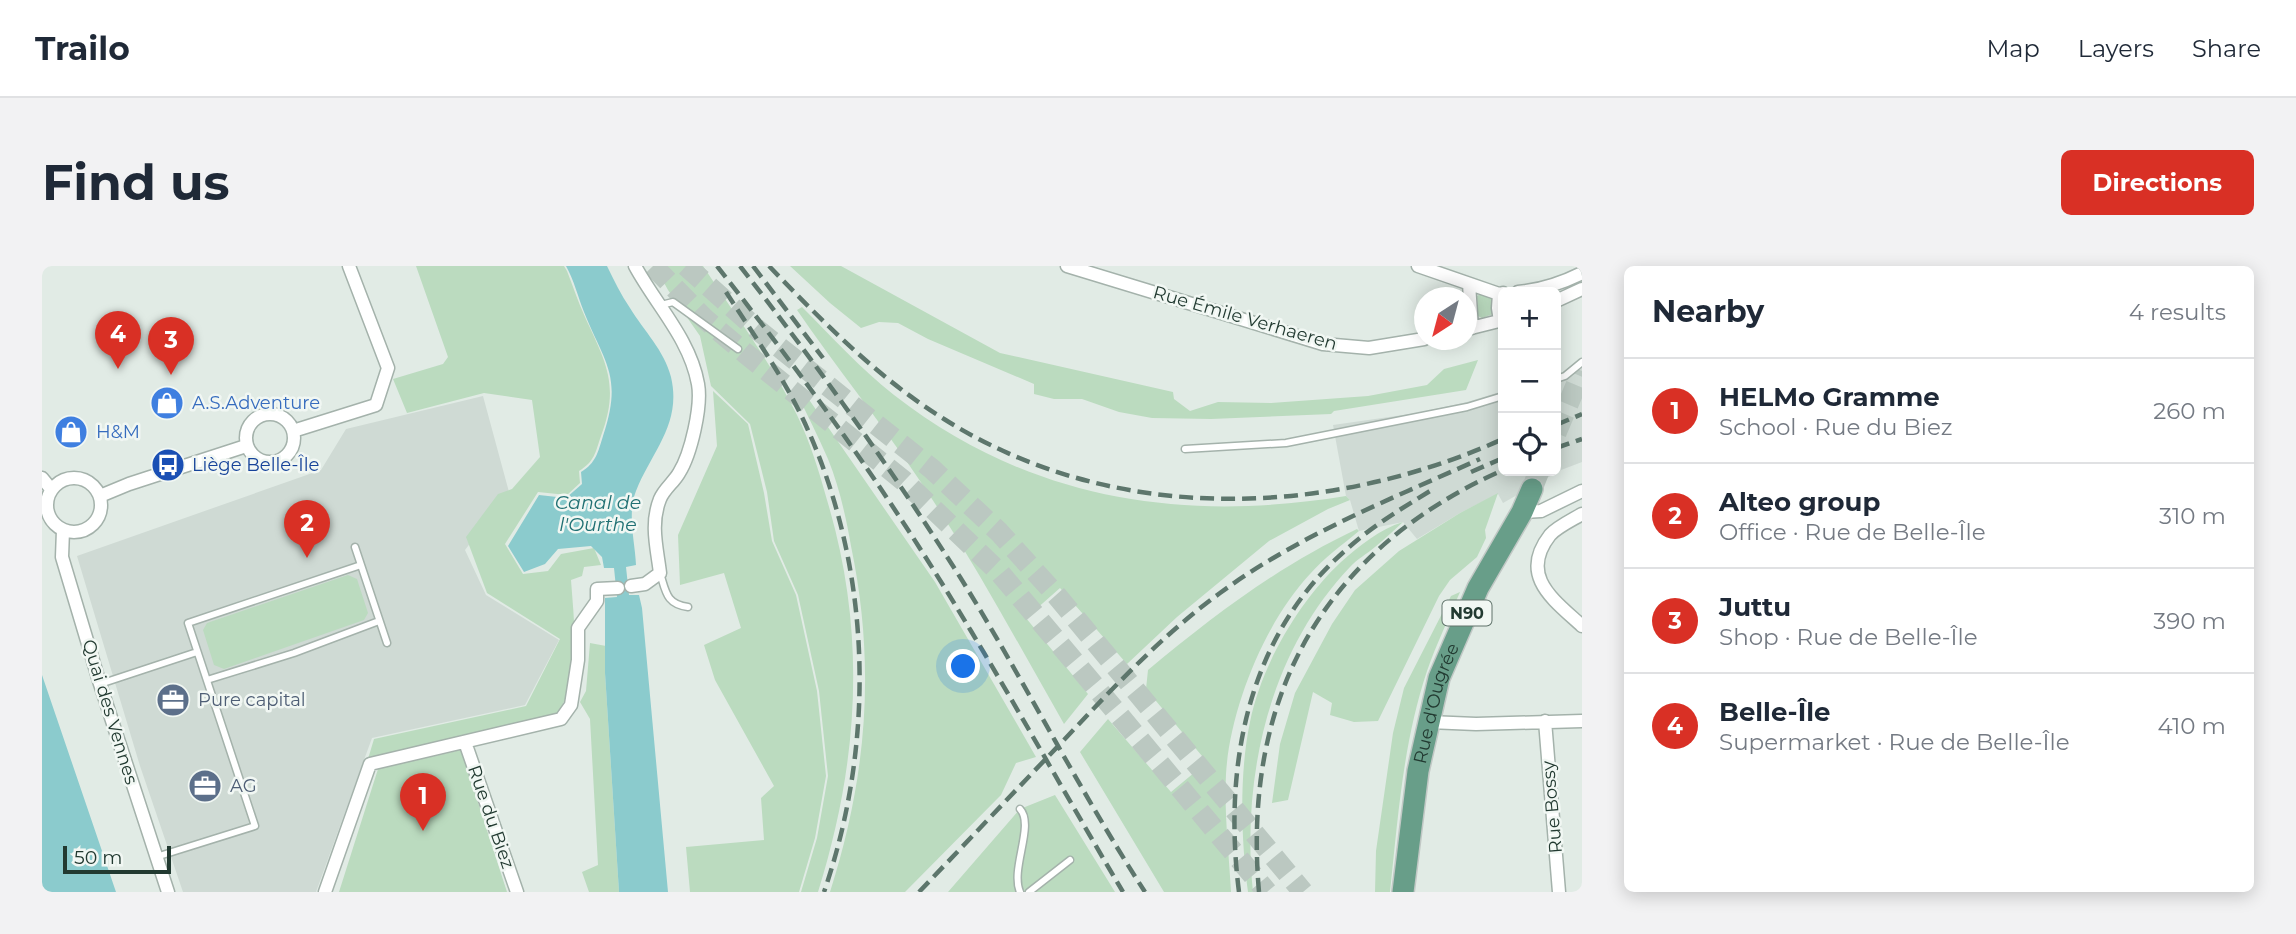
<!DOCTYPE html>
<meta charset="utf-8">
<style>
:root{--surface:#fff;--page:#f2f2f3;--text:#1f2937;--muted:#747a83;--line:#e0e1e3;--accent:#d93025}
body{margin:0;font-family:Montserrat,sans-serif;background:var(--page);color:var(--text)}
.controls{position:absolute;right:21px;top:21px;display:grid;overflow:hidden;border-radius:10px;box-shadow:0 4px 18px #0003}
.controls button{width:63px;height:63px;display:grid;place-items:center;padding:0;border:0;border-bottom:2px solid var(--line);background:var(--surface);color:var(--text);font:35px sans-serif}
.compass{position:absolute;left:1372px;top:21px;width:63px;height:63px;border-radius:50%;background:var(--surface);box-shadow:0 4px 18px #0003;rotate:216deg}
.scale{position:absolute;left:21px;bottom:18px;width:108px;box-sizing:border-box;padding-left:7px;border:4px solid #223a31;border-top:0;font-size:19px;line-height:24px;white-space:nowrap;color:#223a31;-webkit-text-stroke:5px #f1f7f3;paint-order:stroke}
.you{position:absolute;left:922px;top:401px;width:24px;height:24px;margin:-18px;border:5px solid #fff;border-radius:50%;background:#1a73e8;box-shadow:0 0 0 10px #1a73e833}
.badge{display:grid;place-items:center;width:46px;height:46px;border-radius:50%;background:var(--accent);color:#fff;font-size:23px;font-weight:700}
.pin{position:absolute;translate:-50% -58px;filter:drop-shadow(0 2px 4px #0008)}
.pin::after{content:'';position:absolute;top:37px;width:24px;height:21px;background:inherit;clip-path:polygon(0 0,100% 0,50% 100%)}
.list{margin:0;padding:0;list-style:none}
h2{display:flex;justify-content:space-between;align-items:center;height:91px;margin:0;padding:0 28px;font-size:30px}
h2 small{font-size:23px;font-weight:400;color:var(--muted)}
.list li{display:grid;grid-template-columns:46px 1fr auto;gap:21px;align-items:center;box-sizing:border-box;height:105px;padding:0 28px;border-top:2px solid var(--line)}
.list b{display:block;font-size:26px;white-space:nowrap}
.list p{margin:0;font-size:23px;white-space:nowrap;color:var(--muted)}
.list em{font-size:23px;font-style:normal;color:var(--muted)}
.icon{flex:none;width:38px;height:38px;fill:none;stroke:currentColor;stroke-width:2;stroke-linecap:round;stroke-linejoin:round}
.map{position:relative;flex:none;width:1540px;height:626px;overflow:hidden;border-radius:10px}
header{display:flex;align-items:center;gap:42px;box-sizing:border-box;height:98px;padding:0 35px;background:var(--surface);border-bottom:2px solid var(--line)}
header strong{font-size:33px}
nav{display:flex;gap:38px;margin-inline-start:auto;font-size:24px}
.intro{display:flex;align-items:center;justify-content:space-between;box-sizing:border-box;height:168px;padding:0 42px}
h1{margin:0;font-size:49px}
.button{padding:18px 32px;border-radius:10px;background:var(--accent);color:#fff;font-size:24px;font-weight:700}
main{display:flex;gap:42px;padding:0 42px}
aside{flex:1;background:var(--surface);border-radius:10px;box-shadow:0 4px 18px #0003}
.map>svg:first-child{display:block}
</style>
<header>
<strong>Trailo</strong>
<nav><a>Map</a><a>Layers</a><a>Share</a></nav>
</header>
<div class="intro"><h1>Find us</h1><a class="button">Directions</a></div>
<main>
<div class="map">
<svg width="1540" height="626" viewBox="0 0 1540 626">
<rect width="100%" height="100%" fill="#e1ebe5"/>
<!-- built -->
<path fill="#cfdad4" d="M1540,101V196L1519,204L1461,237L1456,228L1418,247L1375,273L1361,256L1317,265L1308,234L1304,230L1291,159L1375,147L1425,136L1461,125V205H1514V110Z
M441,130L467,226L423,284L444,329L517,374L483,439L330,472L274,626H141L98,500L35,290L279,204L304,163Z"/>
<!-- green -->
<path fill="#bbdbbf" d="M374,0H522L525,5C531,20 536,36 543,51C564,97 578,119 559,170C553,187 553,195 537,205L538,217L525,229L496,226L463,278L481,308L506,305L519,288L552,282L559,299L542,301L540,310L529,314C532,358 540,410 515,449L326,493L332,473L484,440L518,373L445,327L424,271L456,228L470,223L498,191L490,134L442,127L365,147L351,113L401,98L406,91Z
M613,0H661C693,49 729,96 755,149C768,176 777,205 785,234C825,367 817,495 776,626H759L775,572L786,510L777,425L756,329L732,275L725,226L708,158L669,120L658,70L626,24Z
M748,0H799L958,87L1131,126L1132,133L1148,145L1176,136L1229,137L1326,130L1385,119L1402,103L1436,94L1424,124L1292,145L1289,148L1169,153L1110,152L1077,146L1040,133H1012L992,128V118L886,73L856,57L837,56L819,62L788,37Z
M1440,27L1452,32L1451,48L1440,52L1436,50L1435,30Z
M760,41C790,71 819,103 852,129C987,234 1139,257 1304,230L1308,234L1286,243L1227,275L1135,351L1085,398L1018,322L984,352L1046,428L1022,458C975,376 930,291 876,212C838,155 794,101 755,44Z
M759,122L893,316L994,491L974,497L959,529L863,626H788C825,510 834,400 809,280C804,251 797,220 786,193C776,170 765,148 754,126Z
M671,125L706,158L722,227L730,275L754,329L775,425L784,510L773,572L757,626H648L644,581L722,574L719,532L732,520L673,414L662,379L699,362L682,307L638,319L636,269L675,180Z
M1456,227L1443,264L1444,272L1435,291L1408,314L1397,330L1336,455L1312,456L1288,449L1290,437L1271,426L1246,534L1230,537L1238,478L1253,427L1290,358L1313,324L1357,285L1418,247Z
M1361,256C1352,264 1343,273 1333,281C1325,288 1315,293 1308,301C1227,386 1199,512 1211,626H1206C1199,574 1197,508 1208,456C1219,400 1257,335 1299,296C1317,280 1338,263 1361,256Z
M1315,263L1317,265C1300,279 1282,292 1268,308C1223,356 1188,442 1184,508C1182,547 1187,587 1189,626H1122L1038,486L1066,453L1129,526L1165,496L1104,423L1106,404C1174,348 1235,301 1315,263Z
M306,309L315,313L326,347L322,354L182,403L172,399L161,364L165,357Z
M1418,326C1407,352 1394,379 1385,405C1361,477 1356,551 1348,626H1333L1334,585L1351,467L1362,422L1409,330Z
M548,377L564,380L563,407L577,626H547L540,606L556,599L548,453L538,436L544,425Z
M419,484L465,626H297L336,503Z
M1013,529L1073,626H906L978,543Z"/>
<!-- water -->
<path fill="#8bcbcd" d="M524,0H565C572,14 579,29 588,42C602,65 622,84 629,111C640,158 610,185 594,225C585,247 593,276 594,299L584,301L587,329H597L600,342L626,626H577L563,407V332L575,331L572,302H562L560,291L549,280L516,283L503,298L482,306L466,280L497,229L524,232L540,218L539,206C554,197 556,186 561,170C581,110 563,98 542,46C536,31 532,14 524,0Z
M0,409L74,626H0Z"/>
<g fill="none" stroke-linecap="round" stroke-linejoin="round">
<!-- primary-tunnel -->
<path stroke="#bbc8c1" stroke-width="21" stroke-dasharray="21 10" stroke-linecap="butt" d="M1514,167L1540,105
M1490,223L1497,205"/>
<!-- motorway-tunnel -->
<path stroke="#bbc8c1" stroke-width="21" stroke-dasharray="21 10" stroke-linecap="butt" d="M611,0L663,53L703,87L862,215L958,307L1225,626
M644,0L717,65L890,203L957,266L1015,330L1261,626"/>
<defs>
<path id="service" d="M619,39L631,36L696,83
M1514,113L1523,110L1540,96
M1143,183L1244,177L1425,141L1461,130
M313,281L345,377
M618,307C624,326 624,338 646,341
M165,414L252,387L337,355
M58,418L155,386
M978,543C993,559 968,603 978,626
M114,591L213,560L146,357L319,299
M987,626L1028,594"/>
<path id="minor" d="M1025,0L1281,78L1327,82L1382,73
M1376,0L1457,28L1461,27
M1427,18L1430,62
M1476,26C1499,24 1520,17 1540,7
M1457,28L1456,42L1458,55
M1514,35L1540,23
M1425,63L1461,54
M204 172a24 24 0 1 1 48 0a24 24 0 1 1-48 0Z
M251,165L334,139L346,102L307,0
M5 239a27 27 0 1 1 54 0a27 27 0 1 1-54 0Z
M0,212L9,223
M58,230L87,218L204,180
M1480,246L1499,245L1540,225
M1540,248C1530,254 1515,261 1508,269C1476,310 1512,334 1540,360
M21,264L20,291L58,418L126,626
M589,320L603,318L618,307C615,282 608,258 618,233C622,223 632,216 637,207C649,188 660,140 656,118C648,73 614,39 593,0
M1503,455L1517,626
M1387,456L1434,458L1540,455
M423,476L475,626
M283,626L328,498L519,453L529,439L536,394V362L555,335V323L576,322"/>
<g id="primary">
<path id="s1" d="M1361,626L1376,505L1397,412L1436,322L1480,246L1490,223"/>
</g>
</defs>
<!-- service casing -->
<use href="#service" stroke="#a4b2ab" stroke-width="9"/>
<!-- minor casing -->
<use href="#minor" stroke="#a4b2ab" stroke-width="15"/>
<!-- primary casing -->
<use href="#primary" stroke="#c1c8c5" stroke-width="24"/>
<!-- service -->
<use href="#service" stroke="#fff" stroke-width="6"/>
<!-- minor -->
<use href="#minor" stroke="#fff" stroke-width="12"/>
<!-- primary -->
<use href="#primary" stroke="#689e89" stroke-width="21"/>
<!-- rail -->
<path stroke="#5d766c" stroke-width="4.5" stroke-dasharray="14 7" stroke-linecap="butt" d="M675,0C744,88 810,177 870,270C945,386 1011,508 1081,626
M698,0C776,100 850,204 918,311C982,414 1037,524 1103,626
M711,0L781,92
M727,0C781,56 836,112 902,153C1070,259 1283,253 1461,173
M684,26C710,66 738,106 759,149C830,297 835,472 782,626
M1514,159L1540,148
M1514,182L1540,173
M1429,206L1461,192
M877,626C925,576 972,526 1020,476C1070,423 1119,370 1178,327C1257,269 1349,233 1438,193
M1197,626C1181,501 1205,369 1305,283C1330,260 1359,243 1388,225
M1217,626C1200,431 1281,284 1461,204"/>
</g>
<!-- icons -->
<defs>
<symbol id="shop-disc" viewBox="-11 -11 22 22"><circle r="9.5" fill="#3f7fe0" stroke="#f1f7f3"/><path d="M-5-2.5h2.3a2.7 3.5 0 0 1 5.4 0H5L5.5 6h-11ZM-1.5-2.5h3a1.5 2.3 0 0 0-3 0Z" fill="#fff"/></symbol>
<symbol id="bus-disc" viewBox="-11 -11 22 22"><circle r="9.5" fill="#1a4fb4" stroke="#f1f7f3"/><path d="M-5-6H5V4H4V6H2V4H-2V6H-4V4H-5ZM-3.5-4V0h7V-4ZM-3.5 1.2v1.5H-2V1.2ZM2 1.2v1.5H3.5V1.2Z" fill="#fff"/></symbol>
<symbol id="office-disc" viewBox="-11 -11 22 22"><circle r="9.5" fill="#5c6f8a" stroke="#f1f7f3"/><path d="M-6-3h4V-5.5h4V-3h4V5H-6ZM-1-4.5V-3h2v-1.5ZM-6 0V1H6V0Z" fill="#fff"/></symbol>
</defs>
<g fill-rule="evenodd">
<use href="#shop-disc" x="106" y="118" width="38" height="38"/>
<use href="#shop-disc" x="10" y="147" width="38" height="38"/>
<use href="#bus-disc" x="107" y="180" width="38" height="38"/>
<use href="#office-disc" x="112" y="415" width="38" height="38"/>
<use href="#office-disc" x="144" y="501" width="38" height="38"/>
</g>
<g text-anchor="middle" stroke-width="5" stroke-linejoin="round" paint-order="stroke">
<!-- shield labels -->
<rect fill="#f1f7f3" stroke="#60736b" stroke-width="2" x="1400.5" y="334.5" width="49" height="25" rx="5"/>
<g font-size="16" font-weight="bold" fill="#223a31">
<text x="1425" y="353">N90</text>
</g>
<!-- street labels -->
<g font-size="18" fill="#223a31" stroke="#f1f7f3">
<text transform="translate(1203 52) rotate(16)" y="6">Rue Émile Verhaeren</text>
<text dy="6" stroke="none"><textPath href="#s1" startOffset="192">Rue d'Ougrée</textPath></text>
<text transform="translate(68 446) rotate(73)" y="6">Quai des Vennes</text>
<text transform="translate(1510 541) rotate(-95)" y="6">Rue Bossy</text>
<text transform="translate(449 551) rotate(71)" y="6">Rue du Biez</text>
</g>
<!-- shop labels -->
<g font-size="18" fill="#366cbe" stroke="#f1f7f3" text-anchor="start">
<text x="150" y="143">A.S.Adventure</text>
<text x="54" y="172">H&amp;M</text>
</g>
<!-- transit labels -->
<g font-size="18" fill="#164399" stroke="#f1f7f3" text-anchor="start">
<text x="150" y="205">Liège Belle-Île</text>
</g>
<!-- service labels -->
<g font-size="18" fill="#4e5e75" stroke="#f1f7f3" text-anchor="start">
<text x="156" y="440">Pure capital</text>
<text x="188" y="526">AG</text>
</g>
<!-- water labels -->
<g font-size="19" font-style="italic" fill="#207073" stroke="#f1f7f3">
<text x="556" y="243">Canal de<tspan x="556" dy="22">l'Ourthe</tspan></text>
</g>
</g>
</svg>
<div class="controls">
<button>+</button>
<button>−</button>
<button><svg class="icon" aria-label="locate" viewBox="0 0 24 24"><circle cx="12" cy="12" r="6"/><path d="M12 2v4M12 18v4M2 12h4M18 12h4"/></svg></button>
</div>
<svg class="compass" viewBox="-18 -18 36 36"><path d="M0-13l5 13h-10z" fill="#e53935"/><path d="M0 13l5-13h-10z" fill="#747a83"/></svg>
<div class="scale">50 m</div>
<div class="you"></div>
<div class="pin badge" style="left:381px;top:565px">1</div>
<div class="pin badge" style="left:265px;top:292px">2</div>
<div class="pin badge" style="left:129px;top:109px">3</div>
<div class="pin badge" style="left:76px;top:103px">4</div>
</div>
<aside>
<h2>Nearby<small>4 results</small></h2>
<ul class="list">
<li><span class="badge">1</span><div><b>HELMo Gramme</b><p>School · Rue du Biez</p></div><em>260 m</em></li>
<li><span class="badge">2</span><div><b>Alteo group</b><p>Office · Rue de Belle-Île</p></div><em>310 m</em></li>
<li><span class="badge">3</span><div><b>Juttu</b><p>Shop · Rue de Belle-Île</p></div><em>390 m</em></li>
<li><span class="badge">4</span><div><b>Belle-Île</b><p>Supermarket · Rue de Belle-Île</p></div><em>410 m</em></li>
</ul>
</aside>
</main>
